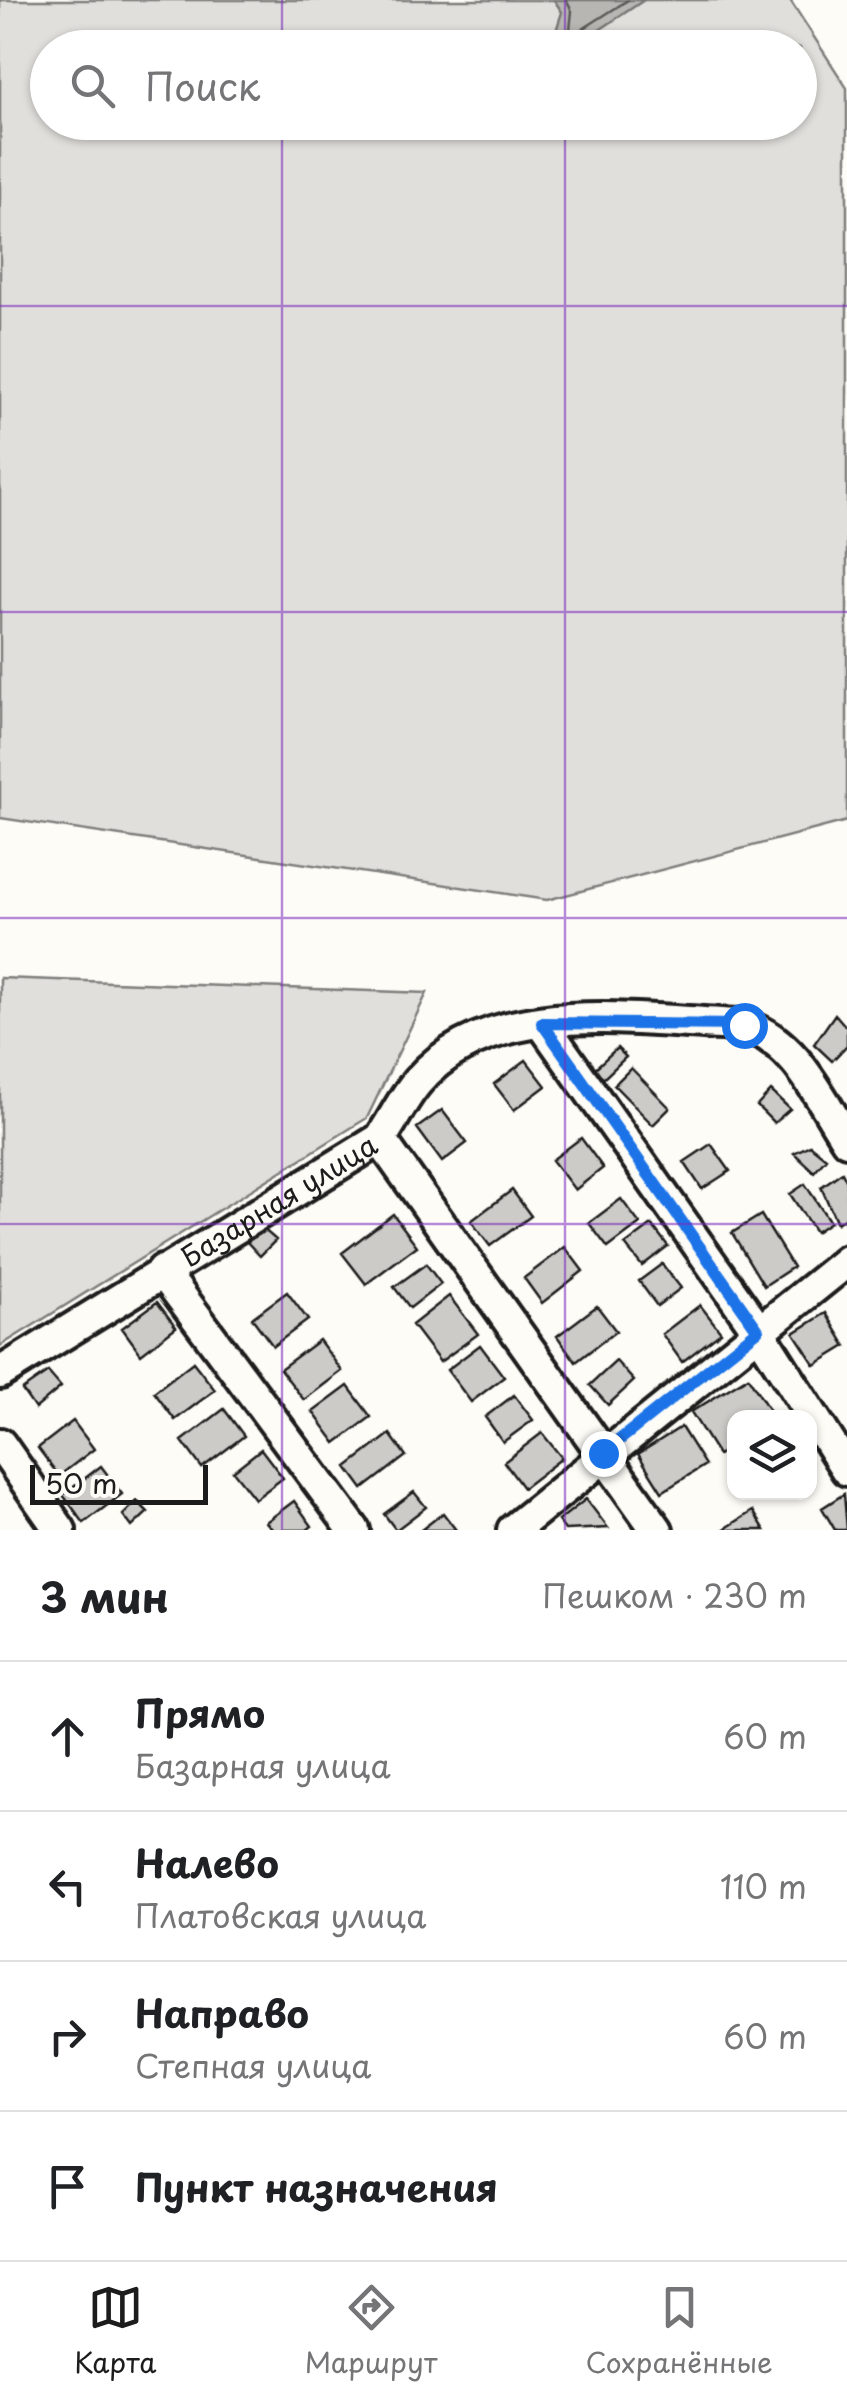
<!DOCTYPE html>
<html lang="ru">
<meta charset="utf-8">
<style>
:root{--surface:#fff;--page:#f6f6f6;--text:#202124;--muted:#757577;--line:#e0e0e0;--accent:#1c1c1c}
body{margin:0;font-family:"Playpen Sans",sans-serif;background:var(--page);color:var(--text)}
.controls{position:absolute;right:30px;bottom:30px;display:grid;overflow:hidden;border-radius:20px;box-shadow:0 2px 8px #0004}
.controls button{width:90px;height:90px;display:grid;place-items:center;padding:0;border:0;border-bottom:2px solid var(--line);background:var(--surface);color:var(--text);font:50px sans-serif}
.scale{position:absolute;left:30px;bottom:25px;width:178px;box-sizing:border-box;padding-left:10px;border:5px solid #1c1c1c;border-top:0;font-size:28px;line-height:35px;white-space:nowrap;color:#1c1c1c;-webkit-text-stroke:8px #fdfcf7;paint-order:stroke}
.stop{position:absolute;width:30px;height:30px;margin:-22px;border:8px solid #1a73e8;border-radius:50%;background:#fff}
.stop.end{background:#1a73e8;border-color:#fff;box-shadow:0 2px 10px #0008}
.list{margin:0;padding:0;list-style:none}
h2{display:flex;justify-content:space-between;align-items:center;height:130px;margin:0;padding:0 40px;font-size:42px}
h2 small{font-size:32px;font-weight:400;color:var(--muted)}
.list li{display:grid;grid-template-columns:65px 1fr auto;gap:30px;align-items:center;box-sizing:border-box;height:150px;padding:0 40px;border-top:2px solid var(--line)}
.list b{display:block;font-size:38px;white-space:nowrap}
.list p{margin:0;font-size:32px;white-space:nowrap;color:var(--muted)}
.list em{font-size:32px;font-style:normal;color:var(--muted)}
.icon{flex:none;width:55px;height:55px;fill:none;stroke:currentColor;stroke-width:2;stroke-linecap:round;stroke-linejoin:round}
.map{position:relative;flex:none;width:847px;height:1530px;overflow:hidden}
.search{position:absolute;background:var(--surface);box-shadow:0 2px 8px #0004;left:30px;right:30px;top:30px;height:110px;display:flex;align-items:center;gap:25px;box-sizing:border-box;padding:0 35px;border-radius:55px;color:var(--muted);font-size:38px}
.sheet{height:730px;background:var(--surface)}
nav{display:flex;justify-content:space-around;align-items:center;box-sizing:border-box;height:140px;border-top:2px solid var(--line);background:var(--surface);font-size:28px;color:var(--muted)}
nav a{display:grid;justify-items:center;gap:5px}
nav .on{color:var(--accent)}
.map>svg:first-child{display:block}
</style>
<div class="map">
<svg width="847" height="1530" viewBox="0 0 847 1530">
<rect width="100%" height="100%" fill="#fdfcf7"/>
<filter id="ink" filterUnits="userSpaceOnUse"><feTurbulence type="fractalNoise" baseFrequency=".01" numOctaves="2"/><feDisplacementMap in="SourceGraphic" scale="20" xChannelSelector="R" yChannelSelector="G"/><feConvolveMatrix kernelMatrix="1 2 1 2 8 2 1 2 1" color-interpolation-filters="sRGB"/></filter>
<g filter="url(#ink)">
<!-- green -->
<path fill="#e0dfdb" stroke="#7e7e7c" stroke-width="2.5" fill-rule="evenodd" d="M0,0H790L847,88V821L547,900L0,818ZM48,48H800V122H48Z
M0,978L427,993L367,1118L0,1346Z"/>
<!-- water -->
<path fill="#b7b6b2" stroke="#797876" stroke-width="2.5" d="M554,0H644L580,43L551,47L562,12Z"/>
<g fill="none" stroke-linecap="round" stroke-linejoin="round">
<!-- shore -->
<path stroke="#5a5a58" stroke-width="2.5" d="M566,0L572,11L570,30L575,34L628,0"/>
</g>
<!-- building -->
<path fill="#cccbc8" stroke="#1c1c1c" stroke-width="2.5" d="M835,1014L847,1028V1045L832,1061L814,1044Z
M617,1048L626,1057L601,1081L592,1071Z
M526,1060L546,1086L514,1110L494,1084Z
M631,1068L670,1108L653,1125L614,1085Z
M771,1091L790,1109L774,1123L757,1106Z
M442,1110L467,1143L442,1162L417,1128Z
M581,1138L603,1168L575,1190L552,1160Z
M711,1144L730,1171L702,1189L684,1162Z
M810,1145L826,1158L814,1172L794,1153Z
M842,1172L847,1182V1216L837,1223L821,1187Z
M805,1184L830,1222L815,1232L790,1194Z
M512,1190L531,1216L490,1246L471,1221Z
M621,1199L640,1224L608,1248L589,1223Z
M393,1214L417,1246L366,1284L342,1253Z
M761,1215L793,1267L764,1286L732,1233Z
M652,1225L668,1246L642,1266L625,1245Z
M261,1227L276,1240L260,1256L247,1242Z
M565,1247L583,1271L542,1303L524,1278Z
M426,1264L441,1284L410,1308L394,1287Z
M662,1264L681,1288L657,1306L639,1281Z
M287,1292L308,1320L273,1346L252,1318Z
M449,1296L478,1334L440,1362L412,1325Z
M157,1302L176,1327L141,1354L122,1328Z
M700,1305L721,1332L682,1362L662,1334Z
M597,1306L616,1331L576,1362L557,1336Z
M826,1313L846,1346L815,1365L794,1333Z
M319,1340L342,1371L304,1400L280,1369Z
M480,1345L504,1377L471,1402L447,1370Z
M616,1361L634,1381L608,1405L590,1385Z
M193,1362L215,1390L175,1420L154,1392Z
M48,1372L61,1387L35,1409L22,1390Z
M748,1377L774,1418H734V1445L718,1455L691,1412Z
M348,1386L371,1417L336,1443L313,1412Z
M514,1395L533,1420L503,1442L485,1417Z
M224,1409L244,1436L202,1468L182,1441Z
M73,1421L94,1449L59,1476L38,1448Z
M681,1427L705,1465L662,1492L638,1454Z
M542,1433L562,1458L523,1488L504,1462Z
M390,1434L406,1456L363,1489L347,1467Z
M261,1449L283,1478L255,1499L233,1471Z
M101,1466L122,1494L84,1523L63,1495Z
M414,1492L426,1507L396,1530L384,1514Z
M844,1494L847,1530H835L822,1508Z
M586,1499L608,1528L565,1530L558,1521Z
M137,1501L148,1512L132,1527L123,1515Z
M294,1501L312,1526L307,1530H273L266,1522Z
M753,1511L765,1530H723Z
M443,1513L456,1530H421Z"/>
<g fill="none" stroke-linecap="round" stroke-linejoin="round">
<defs>
<g id="street">
<path d="M542,1023L758,1330L847,1470"/>
<path d="M380,1139L657,1530"/>
<path d="M162,1271L354,1530"/>
<path id="s1" d="M0,1373L380,1139C393,1121 403,1098 418,1081C494,993 642,1022 744,1025C796,1041 819,1097 847,1140"/>
<path d="M0,1444L60,1530"/>
<path d="M513,1530L847,1261"/>
</g>
</defs>
<!-- street casing -->
<use href="#street" stroke="#1c1c1c" stroke-width="38"/>
<!-- street -->
<use href="#street" stroke="#fdfcf7" stroke-width="30"/>
</g>
</g>
<g fill="none" stroke-linecap="round" stroke-linejoin="round" filter="url(#ink)">
<!-- route -->
<path stroke="#1a73e8" stroke-width="12" d="M603,1453L758,1330L542,1023L744,1025"/>
</g>
<!-- grid -->
<path fill="none" stroke="#7b2cbf" stroke-width="2.5" stroke-opacity="0.55" d="M282,0V48M565,0V48M282,122V1530M565,122V1530M0,306H847M0,612H847M0,918H847M0,1224H847"/>
<g text-anchor="middle" stroke-width="10" stroke-linejoin="round" paint-order="stroke">
<!-- street labels -->
<g font-size="28" fill="#1c1c1c" stroke="#fdfcf7">
<text dy="10" stroke="none"><textPath href="#s1" startOffset="328">Базарная улица</textPath></text>
</g>
</g>
</svg>
<div class="controls">
<button><svg class="icon" aria-label="layers" viewBox="0 0 24 24"><path d="M12 4l9 5-9 5-9-5zM3 14l9 5 9-5"/></svg></button>
</div>
<div class="scale">50 m</div>
<div class="stop" style="left:744px;top:1025px"></div>
<div class="stop end" style="left:603px;top:1453px"></div>
<div class="search"><svg class="icon" aria-label="search" viewBox="0 0 24 24"><circle cx="10" cy="10" r="6"/><path d="M15 15l6 6"/></svg>Поиск</div>
</div>
<section class="sheet">
<h2>3 мин<small>Пешком · 230 m</small></h2>
<ul class="list">
<li><svg class="icon" aria-label="ahead" viewBox="0 0 24 24"><path d="M12 20V5M6 11l6-6 6 6"/></svg><div><b>Прямо</b><p>Базарная улица</p></div><em>60 m</em></li>
<li><svg class="icon" aria-label="left" viewBox="0 0 24 24"><path d="M17 20v-9H6M10 6l-5 5 5 5"/></svg><div><b>Налево</b><p>Платовская улица</p></div><em>110 m</em></li>
<li><svg class="icon" aria-label="right" viewBox="0 0 24 24"><path d="M7 20v-9h11M14 6l5 5-5 5"/></svg><div><b>Направо</b><p>Степная улица</p></div><em>60 m</em></li>
<li><svg class="icon" aria-label="arrive" viewBox="0 0 24 24"><path d="M6 21V4h12l-3 4 3 4H6"/></svg><div><b>Пункт назначения</b></div></li>
</ul>
</section>
<nav>
<a class="on"><svg class="icon" aria-label="map" viewBox="0 0 24 24"><path d="M3 6l6-2 6 2 6-2v14l-6 2-6-2-6 2zM9 4v14M15 6v14"/></svg>Карта</a>
<a><svg class="icon" aria-label="directions" viewBox="0 0 24 24"><path d="M12 3l9 9-9 9-9-9zM9 14v-3h6M13 9l2 2-2 2"/></svg>Маршрут</a>
<a><svg class="icon" aria-label="saved" viewBox="0 0 24 24"><path d="M7 4h10v16l-5-4-5 4z"/></svg>Сохранённые</a>
</nav>
